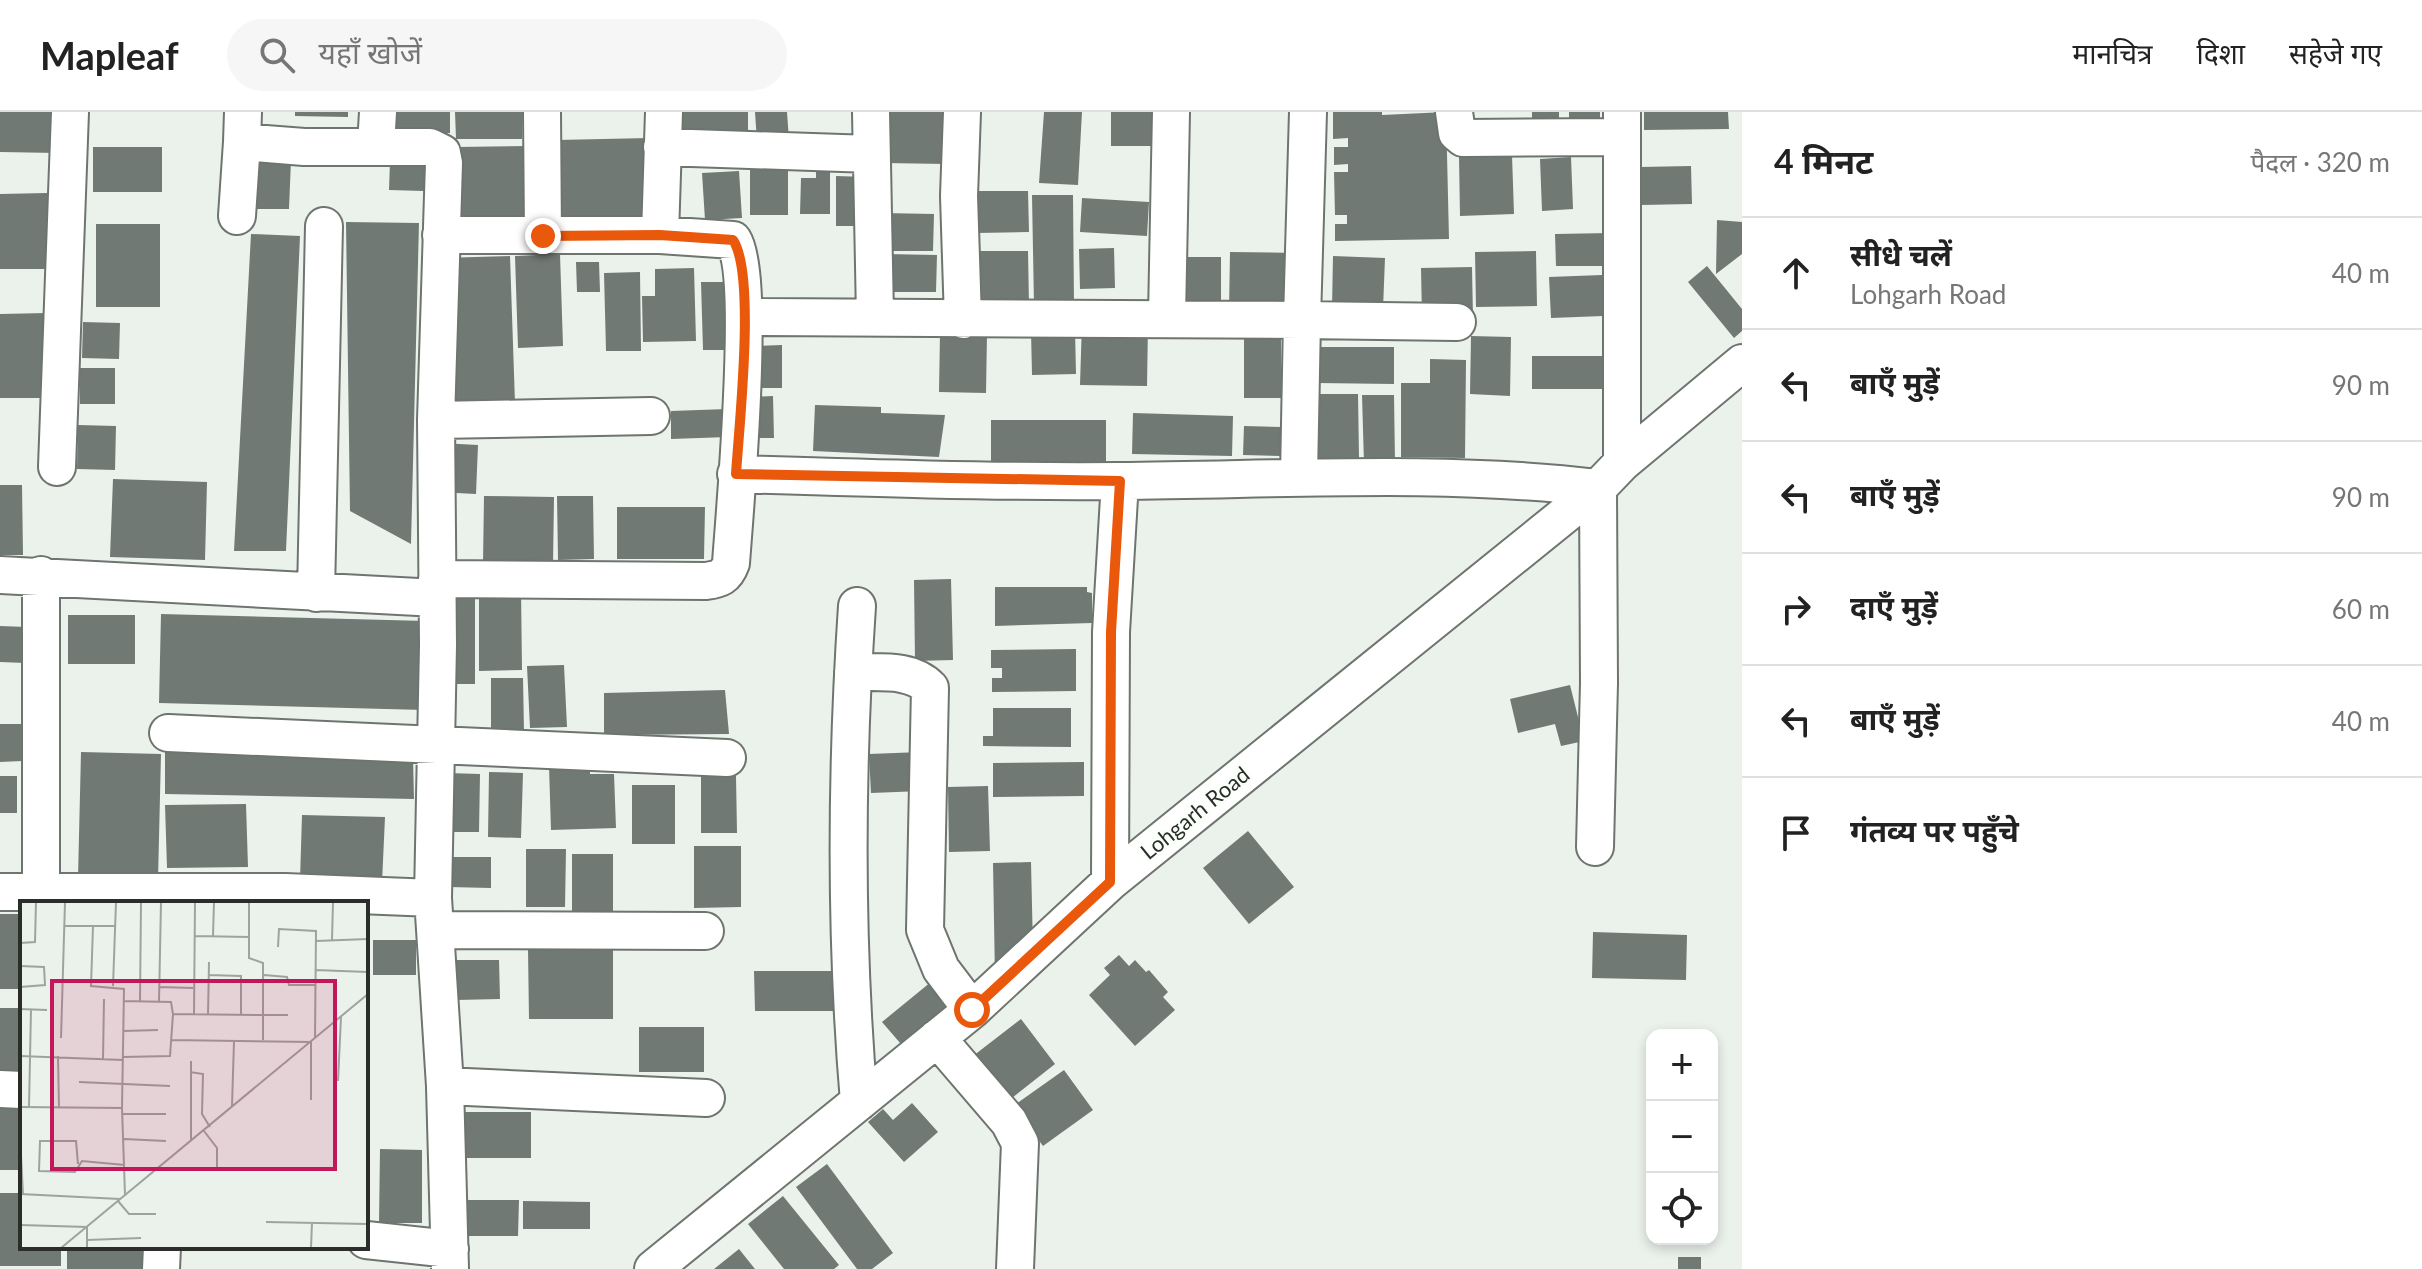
<!DOCTYPE html>
<html lang="hi">
<meta charset="utf-8">
<style>
:root{--surface:#fff;--page:#f6f6f6;--text:#222;--muted:#767676;--line:#e0e0e0}
body{margin:0;font-family:Lato,"Noto Sans Devanagari",sans-serif;background:var(--page);color:var(--text)}
.controls{position:absolute;right:24px;bottom:24px;display:grid;overflow:hidden;border-radius:16px;box-shadow:0 4px 12px #0003}
.controls button{width:72px;height:72px;display:grid;place-items:center;padding:0;border:0;border-bottom:2px solid var(--line);background:var(--surface);color:var(--text);font:40px sans-serif}
.stop{position:absolute;width:24px;height:24px;margin:-18px;border:6px solid #ea580c;border-radius:50%;background:#fff}
.stop.end{background:#ea580c;border-color:#fff;box-shadow:0 2px 8px #0008}
.list{margin:0;padding:0;list-style:none}
h2{display:flex;justify-content:space-between;align-items:center;height:104px;margin:0;padding:0 32px;font-size:34px}
h2 small{font-size:26px;font-weight:400;color:var(--muted)}
.list li{display:grid;grid-template-columns:52px 1fr auto;gap:24px;align-items:center;box-sizing:border-box;height:112px;padding:0 32px;border-top:2px solid var(--line)}
.list b{display:block;font-size:30px;white-space:nowrap}
.list p{margin:0;font-size:26px;white-space:nowrap;color:var(--muted)}
.list em{font-size:26px;font-style:normal;color:var(--muted)}
.icon{flex:none;width:44px;height:44px;fill:none;stroke:currentColor;stroke-width:2;stroke-linecap:round;stroke-linejoin:round}
.map{position:relative;flex:none;width:1742px;height:1157px;overflow:hidden}
header{display:flex;align-items:center;gap:48px;box-sizing:border-box;height:112px;padding:0 40px;background:var(--surface);border-bottom:2px solid var(--line)}
header strong{font-size:38px}
nav{display:flex;gap:44px;margin-inline-start:auto;font-size:28px}
.search{width:560px;height:72px;background:var(--page);display:flex;align-items:center;gap:20px;box-sizing:border-box;padding:0 28px;border-radius:44px;color:var(--muted);font-size:30px}
main{display:flex}
aside{flex:1;background:var(--surface)}
.map>svg:first-child{display:block}
</style>
<header>
<strong>Mapleaf</strong>
<div class="search"><svg class="icon" aria-label="search" viewBox="0 0 24 24"><circle cx="10" cy="10" r="6"/><path d="M15 15l6 6"/></svg>यहाँ खोजें</div>
<nav><a>मानचित्र</a><a>दिशा</a><a>सहेजे गए</a></nav>
</header>
<main>
<div class="map">
<svg width="1742" height="1157" viewBox="0 0 1742 1157">
<rect width="100%" height="100%" fill="#ebf2ec"/>
<!-- building -->
<path fill="#717975" d="M0,0H57V41L0,40Z
M295,0H348V5L295,4Z
M394,0H450V21L394,23Z
M455,0H522V27H456Z
M680,0H748V24L680,26Z
M755,0H787L789,28L757,30Z
M884,0H947L946,52L884,51Z
M1044,0H1082L1078,73L1039,71Z
M1111,0H1155V34H1111Z
M1333,0H1382V3L1446,0L1449,127L1335,129V112H1347V103H1335L1334,60H1348V52L1334,53V35H1348V26L1333,27Z
M1532,0H1559V9H1532Z
M1569,0H1600V11H1569Z
M1644,0H1728L1729,17L1644,18Z
M649,26L651,112L559,115L557,28Z
M531,34L532,115L457,117L456,35Z
M93,35H162V80H93Z
M1512,43L1514,102L1460,104L1459,45Z
M1571,45L1573,97L1542,99L1540,47Z
M257,47L291,48L289,97H255Z
M390,49L425,50L424,79L389,78Z
M816,53H830V102H800L801,66H816Z
M1691,54L1692,92L1641,93L1640,55Z
M750,56H788V103H750Z
M739,59L742,106L705,108L702,61Z
M836,64L867,65L866,114H836Z
M977,79H1028L1029,120L977,121Z
M47,81L48,157H0V82Z
M1032,83H1073L1074,192L1034,193Z
M1082,86L1149,90L1147,124L1080,120Z
M882,101L934,102L933,139H881Z
M1717,108L1742,110V142L1716,162Z
M346,110L419,111L411,432L350,399Z
M96,112H160V195H96Z
M1611,121V154H1556L1555,122Z
M251,122L300,124L286,439H234Z
M1114,136L1115,176L1080,177L1079,137Z
M980,139H1028L1029,193H981Z
M1536,139L1537,194L1476,195L1475,140Z
M1230,140L1298,141L1297,200L1229,199Z
M560,142L563,234L518,236L515,144Z
M885,142L937,143L936,180H884Z
M510,144L515,291L447,294L441,146Z
M1333,144L1385,146L1383,197L1332,196Z
M1178,145H1221V190H1178Z
M576,150H599L600,180H577Z
M1707,154L1742,197V219L1734,226L1688,170Z
M1472,155L1473,206H1422L1421,156Z
M694,156L696,229L643,230L642,184H655V157Z
M640,160L641,239H606L604,161Z
M1602,163L1603,204L1551,206L1549,165Z
M701,170H732L733,238H703Z
M47,201L48,286H0V202Z
M83,210L120,211L119,247L82,246Z
M1082,210L1148,212L1147,274L1080,273Z
M1075,218L1076,262L1032,263L1031,219Z
M1244,219L1281,220V286H1244Z
M940,221L987,222L986,281L939,280Z
M1471,224L1511,225L1510,284L1470,282Z
M782,233V276H754V234Z
M1317,235H1394V272L1317,271Z
M1532,244H1604V277H1532Z
M1430,247L1466,248L1465,346L1401,345V271H1430Z
M80,256H115V292H80Z
M1315,282H1358L1359,346L1317,347Z
M1362,283H1394L1395,351L1364,352Z
M773,284L774,326H746L745,285Z
M815,293L881,295V301L945,303L939,345L813,339Z
M727,297L728,325L671,327V299Z
M1133,301L1233,304L1232,344L1132,342Z
M991,308H1106V360H991Z
M78,313L116,314L115,358L77,357Z
M1244,314L1282,315L1281,344L1243,343Z
M440,331L478,333L476,382L437,380Z
M113,367L207,370L205,448L110,445Z
M0,373H22L23,443H0Z
M484,384L554,385L553,453L483,452Z
M557,384H593L594,447L558,448Z
M617,395H705L704,447H617Z
M951,467L953,548L915,549L914,468Z
M995,475H1087V480L1092,481V511L995,514Z
M521,477L522,558L479,559V478Z
M453,482H475V572H453Z
M161,502L426,509L424,598L159,591Z
M68,503H135V552H68Z
M0,514L27,515L25,551L0,550Z
M1076,537V579L992,580V566H1002V556H991V538Z
M564,553L567,615L530,616L527,554Z
M491,566H523L524,620H491Z
M1570,573L1584,629L1561,634L1555,612L1518,621L1510,587Z
M725,578L729,622L604,623V581Z
M993,596H1071V635L983,634V624H993Z
M0,612H22V649L0,650Z
M165,636L413,647L414,687L165,682Z
M81,640L161,642L158,768L78,766Z
M921,640L922,679L871,681L869,642Z
M1084,650V684L993,685V651Z
M590,653V662H614L616,716L551,718L549,654Z
M489,660L523,661L521,726L488,725Z
M447,661L480,662L479,720H446Z
M0,664H17V701H0Z
M701,664H736L737,721H701Z
M632,673H675V732H632Z
M988,674L990,739L949,740L948,675Z
M246,692L248,755L167,756L165,693Z
M302,703L385,705L382,771L300,768Z
M1248,719L1294,775L1249,812L1203,756Z
M694,734H741V795L694,796Z
M526,737H566L565,795H526Z
M572,742H613V802L572,803Z
M449,745H491V776L449,775Z
M1031,750L1033,837L995,866L993,751Z
M0,802H22V877H0Z
M1593,820L1687,823L1686,868L1592,866Z
M373,828H416V863H373Z
M528,837H613V907H529Z
M1119,843L1129,854L1135,848L1146,860L1149,858L1168,880L1163,885L1175,898L1135,934L1089,883L1110,863L1104,856Z
M455,848H499L500,887L456,888Z
M754,859H835V899H755Z
M937,865L962,895L907,939L882,910Z
M0,896H22V965H0Z
M1021,907L1055,952L1008,989L973,944Z
M639,915H704V960H639Z
M1064,958L1093,998L1043,1034L1013,994Z
M0,988L22,989V1058H0Z
M912,991L938,1020L904,1050L868,1010L883,997L893,1008Z
M461,1000H531V1046H461Z
M380,1037L422,1038V1111H379Z
M827,1052L893,1141L872,1157H857L796,1075Z
M0,1081H22V1135H61V1154H0Z
M783,1084L839,1153L834,1157H784L748,1112Z
M465,1088H519L518,1124H464Z
M523,1089L590,1090V1117H523Z
M67,1135H153V1157H67Z
M739,1137L755,1157H714Z
M1678,1145H1701V1157H1678Z"/>
<g fill="none" stroke-linecap="round" stroke-linejoin="round">
<defs>
<path id="minor" d="M243,0L242,30L304,35H430L442,41L444,51L436,308L438,533L433,786
M542,0L543,124
M871,0L875,204
M962,0L959,84L963,208
M1308,0L1302,208L1457,210
M1454,0L1457,21L1463,26L1622,25
M1622,0V351
M376,34L378,0
M662,35L871,42
M237,104L242,30
M660,123L664,0
M744,205L1302,208L1299,364
M1167,205L1171,0
M436,308L651,304
M57,355L70,0
M736,362C864,366 991,370 1119,369C1278,368 1439,357 1598,376L1599,571L1595,735
M0,463L437,486
M41,463V781
M437,467L706,469C720,467 726,465 731,451C735,396 756,163 733,128L660,123H441
M316,481L324,114
M857,494C846,658 845,826 859,990
M853,560C879,561 911,556 930,576L925,818L941,857L972,898
M168,621L727,646
M1110,770L1111,520L1120,369
M0,780H285L433,786L445,974L450,1157
M436,818L705,819
M937,926L1009,1010L1020,1031L1015,1157
M445,974L706,986
M0,977L22,978
M366,1128L450,1137
M161,1157L162,1135
M653,1157L972,898L1110,770L1598,376L1622,351L1742,251"/>
</defs>
<!-- minor casing -->
<use href="#minor" stroke="#6e746e" stroke-width="40"/>
<!-- minor -->
<use href="#minor" stroke="#fff" stroke-width="36"/>
</g>
<g fill="none" stroke-linecap="round" stroke-linejoin="round">
<!-- route -->
<path stroke="#ea580c" stroke-width="10" d="M543,124L660,123L733,128C756,162 739,314 736,362L1120,369L1111,520L1110,770L972,898"/>
</g>
<g text-anchor="middle" stroke-width="6" stroke-linejoin="round" paint-order="stroke">
<!-- street labels -->
<g font-size="22" fill="#2a2d2a" stroke="#fafffa">
<text transform="translate(1195 701) rotate(-39)" y="8">Lohgarh Road</text>
</g>
</g>
<!-- overview -->
<g transform="translate(20 789)">
<rect width="348" height="348" fill="#ebf2ec"/>
<path fill="none" stroke="#9ea39e" stroke-width="2" d="M229,1V57L243,62V114H268M44,25H95M73,25L71,85L104,88L102,207M175,35L229,36M193,35L194,1M312,39L313,1M296,40L348,38M0,42L15,41L16,1M258,46L259,28L296,30L295,137M295,69L348,71M188,74L221,75V113M244,74L267,76L269,84H295M93,85L96,1M0,86L25,84L24,66L0,65M139,86L173,87M120,100L121,1M139,100L141,1M0,108L27,109M153,113L243,114V139M174,113L175,1M188,114L189,61M103,130L138,129M41,137L45,1M151,139L291,141V199M0,155L103,159M38,155L39,207M103,156L150,155L153,113L151,101L103,100M83,158L84,98M171,160V240M170,171L183,173L182,213L190,226M318,180L321,116M59,181L150,185M212,205L214,140M0,206L102,207L105,294M9,206L11,108M103,213H146M184,230L197,247V270M0,235L3,293M104,238L146,240M58,263L56,240H20L19,270L55,271L62,260L105,264M0,293L100,298M98,300L109,313H136M246,321L348,323M0,324L67,326V347M67,339L121,337M41,347L348,93M250,347H293M291,347L292,321"/>
<path fill="#c2185b" fill-opacity="0.15" stroke="#c2185b" stroke-width="4" d="M32,80H315V268H32Z"/>
<rect width="348" height="348" fill="none" stroke="#2a2d2a" stroke-width="4"/>
</g>
</svg>
<div class="controls">
<button>+</button>
<button>−</button>
<button><svg class="icon" aria-label="locate" viewBox="0 0 24 24"><circle cx="12" cy="12" r="6"/><path d="M12 2v4M12 18v4M2 12h4M18 12h4"/></svg></button>
</div>
<div class="stop" style="left:972px;top:898px"></div>
<div class="stop end" style="left:543px;top:124px"></div>
</div>
<aside>
<h2>4 मिनट<small>पैदल · 320 m</small></h2>
<ul class="list">
<li><svg class="icon" aria-label="ahead" viewBox="0 0 24 24"><path d="M12 20V5M6 11l6-6 6 6"/></svg><div><b>सीधे चलें</b><p>Lohgarh Road</p></div><em>40 m</em></li>
<li><svg class="icon" aria-label="left" viewBox="0 0 24 24"><path d="M17 20v-9H6M10 6l-5 5 5 5"/></svg><div><b>बाएँ मुड़ें</b></div><em>90 m</em></li>
<li><svg class="icon" aria-label="left" viewBox="0 0 24 24"><path d="M17 20v-9H6M10 6l-5 5 5 5"/></svg><div><b>बाएँ मुड़ें</b></div><em>90 m</em></li>
<li><svg class="icon" aria-label="right" viewBox="0 0 24 24"><path d="M7 20v-9h11M14 6l5 5-5 5"/></svg><div><b>दाएँ मुड़ें</b></div><em>60 m</em></li>
<li><svg class="icon" aria-label="left" viewBox="0 0 24 24"><path d="M17 20v-9H6M10 6l-5 5 5 5"/></svg><div><b>बाएँ मुड़ें</b></div><em>40 m</em></li>
<li><svg class="icon" aria-label="arrive" viewBox="0 0 24 24"><path d="M6 21V4h12l-3 4 3 4H6"/></svg><div><b>गंतव्य पर पहुँचे</b></div></li>
</ul>
</aside>
</main>
